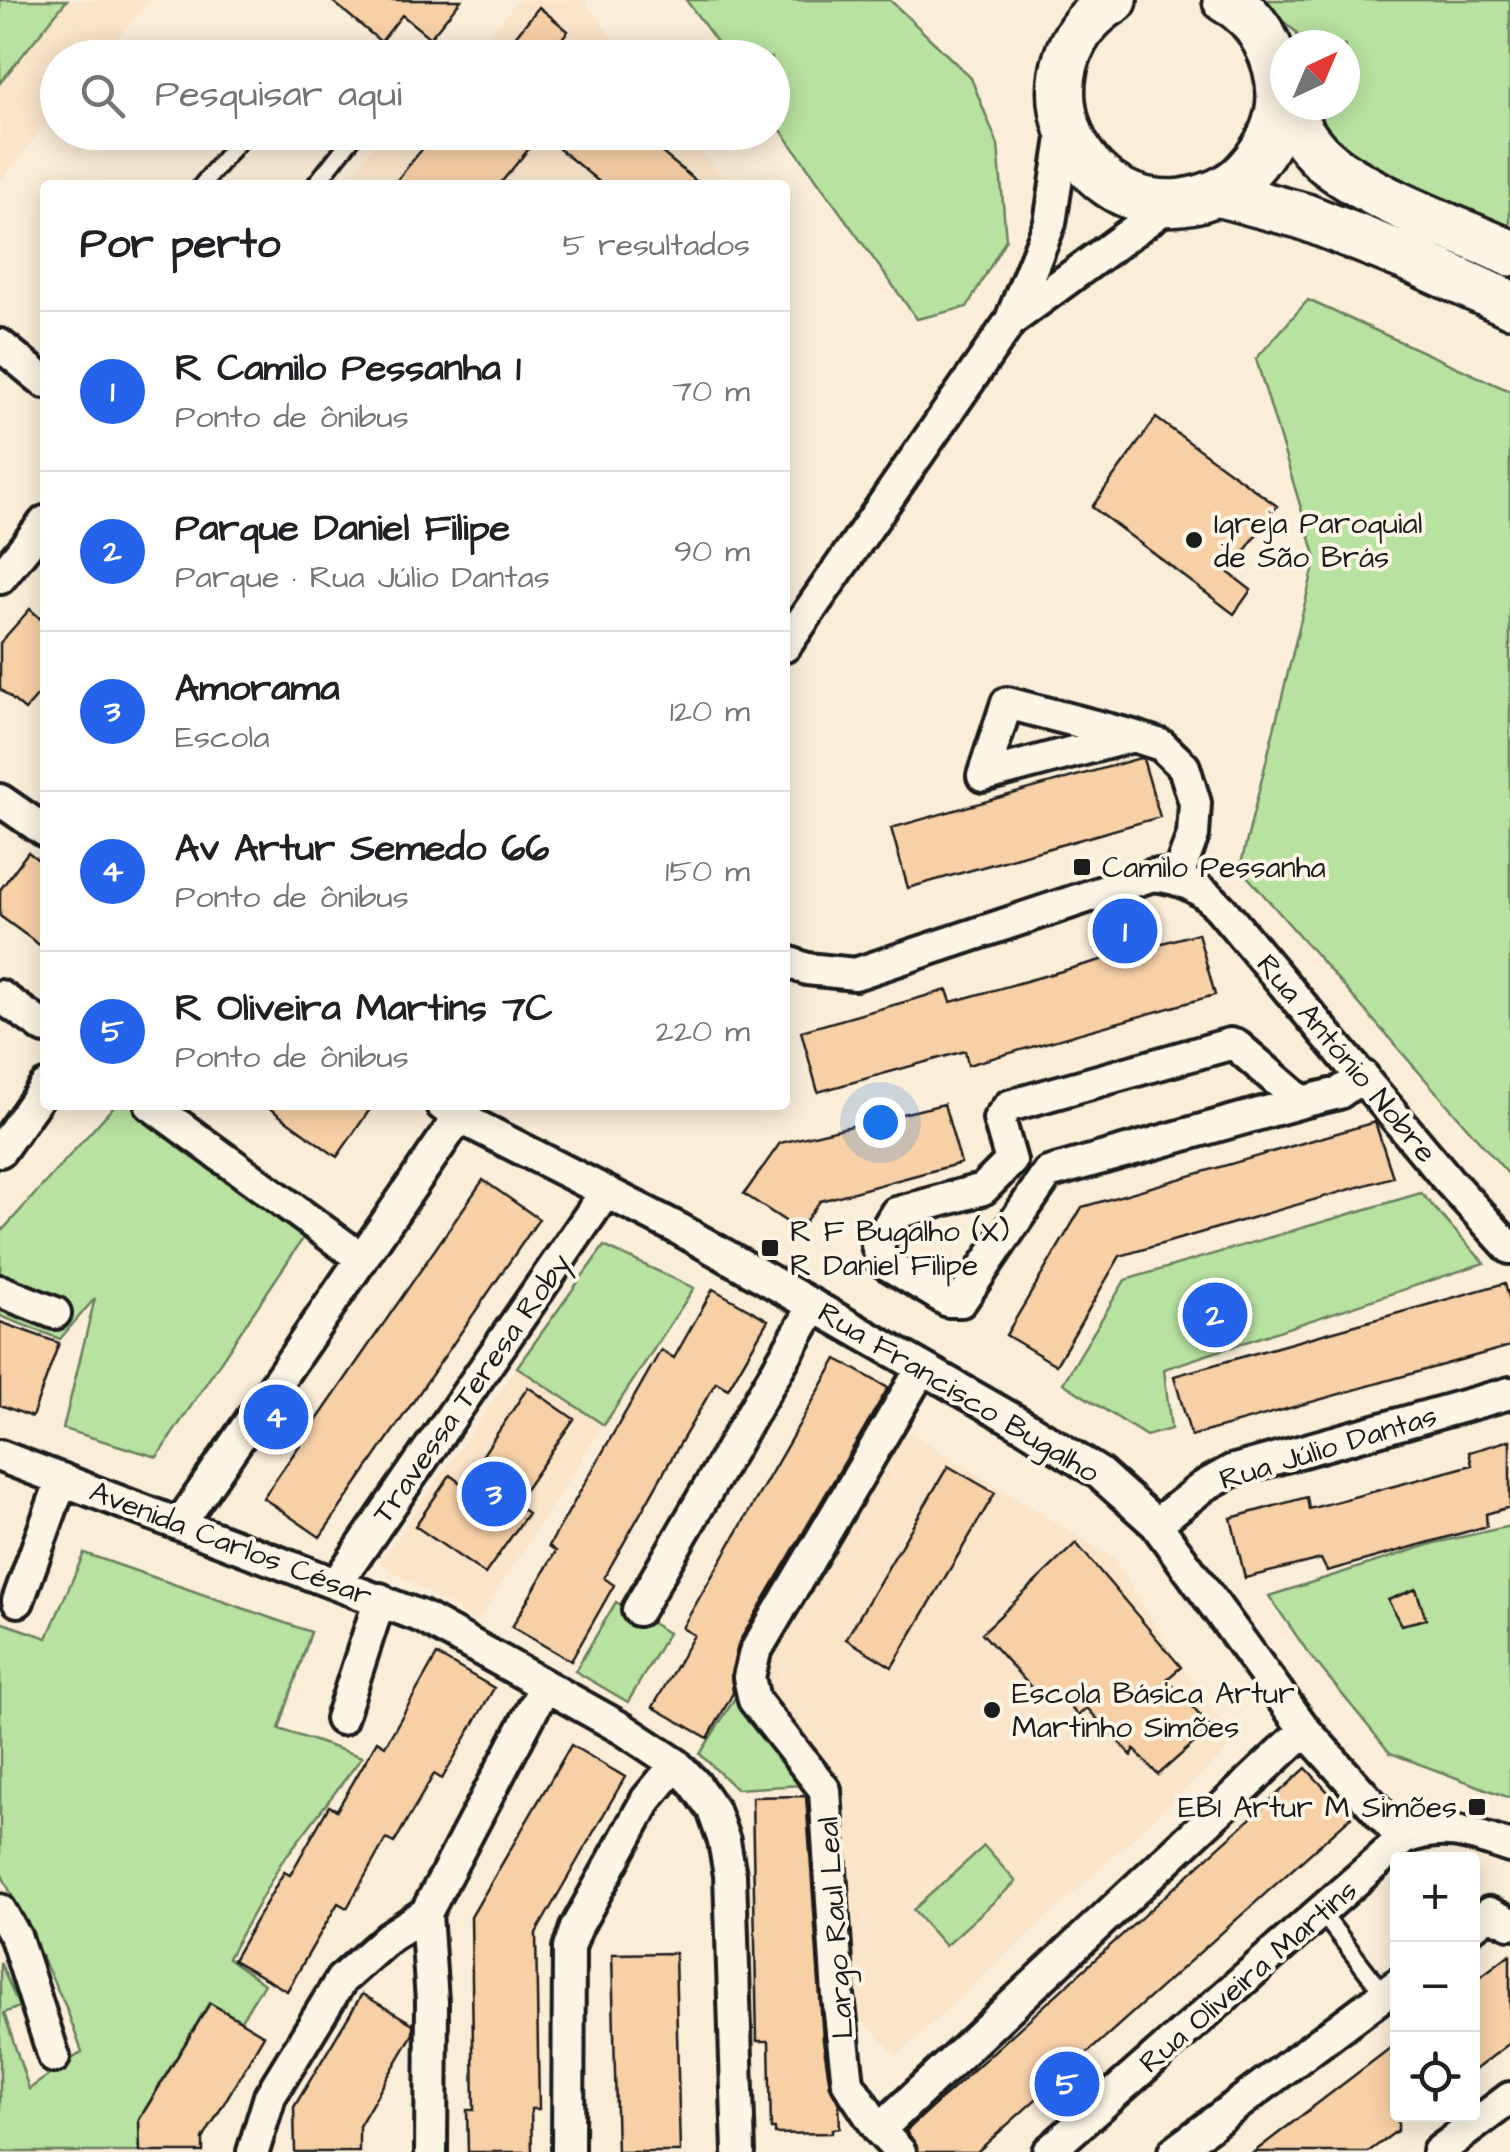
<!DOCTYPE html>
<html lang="pt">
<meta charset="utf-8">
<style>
:root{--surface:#fff;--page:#f2f2f2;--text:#202124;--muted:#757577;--line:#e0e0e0;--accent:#2563eb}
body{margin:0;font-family:"Architects Daughter",sans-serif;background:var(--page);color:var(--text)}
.controls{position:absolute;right:30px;bottom:30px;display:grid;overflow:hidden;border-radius:10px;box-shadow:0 5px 25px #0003}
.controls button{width:90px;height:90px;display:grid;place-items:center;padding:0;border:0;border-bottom:2px solid var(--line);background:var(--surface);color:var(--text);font:50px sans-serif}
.compass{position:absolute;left:1270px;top:30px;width:90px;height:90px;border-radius:50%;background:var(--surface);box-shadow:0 5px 25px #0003;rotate:44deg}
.you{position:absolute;left:880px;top:1122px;width:35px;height:35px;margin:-25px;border:8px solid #fff;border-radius:50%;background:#1a73e8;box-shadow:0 0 0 15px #1a73e833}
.badge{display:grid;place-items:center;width:65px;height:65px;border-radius:50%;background:var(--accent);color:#fff;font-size:32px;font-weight:700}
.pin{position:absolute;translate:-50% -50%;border:5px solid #fff;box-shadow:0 2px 10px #0006}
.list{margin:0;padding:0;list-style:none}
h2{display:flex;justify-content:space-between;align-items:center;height:130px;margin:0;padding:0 40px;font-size:42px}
h2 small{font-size:32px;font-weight:400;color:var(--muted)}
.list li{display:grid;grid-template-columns:65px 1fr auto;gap:30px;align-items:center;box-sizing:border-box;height:160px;padding:0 40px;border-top:2px solid var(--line)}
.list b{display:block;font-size:38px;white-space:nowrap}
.list p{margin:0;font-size:32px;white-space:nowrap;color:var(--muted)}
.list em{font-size:32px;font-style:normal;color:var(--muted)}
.icon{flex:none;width:55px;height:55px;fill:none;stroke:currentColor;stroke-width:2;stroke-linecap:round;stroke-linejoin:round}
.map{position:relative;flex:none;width:1510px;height:2152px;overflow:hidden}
.search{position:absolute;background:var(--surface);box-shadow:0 5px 25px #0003;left:40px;top:40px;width:750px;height:110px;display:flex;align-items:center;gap:25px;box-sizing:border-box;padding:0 35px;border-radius:55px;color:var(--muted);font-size:38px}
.panel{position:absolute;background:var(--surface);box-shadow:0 5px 25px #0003;left:40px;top:180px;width:750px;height:930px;border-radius:10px}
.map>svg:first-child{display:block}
</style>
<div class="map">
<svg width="1510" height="2152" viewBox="0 0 1510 2152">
<rect width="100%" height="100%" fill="#fbeed8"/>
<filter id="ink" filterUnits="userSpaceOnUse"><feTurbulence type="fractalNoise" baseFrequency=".01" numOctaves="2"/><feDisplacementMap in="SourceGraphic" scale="20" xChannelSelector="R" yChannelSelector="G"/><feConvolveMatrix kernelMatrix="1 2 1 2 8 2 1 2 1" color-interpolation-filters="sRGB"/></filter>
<g filter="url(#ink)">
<!-- built -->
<path fill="#fae5c9" d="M0,0H150L103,57L58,58L57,112L0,182Z
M518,0H584L628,57L468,58Z
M382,132L687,133L728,185H346Z
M517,1367L604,1425L477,1623L379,1563Z
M893,1422L1115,1559L1181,1667L1237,1742L897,2056L838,1996L825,1790L749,1677Z"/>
<!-- green -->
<path fill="#b7e29f" stroke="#6a7f5e" stroke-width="2.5" d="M0,0H67L0,83Z
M686,0H890L971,78L998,145L1006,239L967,307L917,319L773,119L772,58L728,57Z
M1258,0H1510V229L1333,152L1319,105H1345V45H1300L1296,32Z
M1308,300L1510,391V1176L1240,868L1316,558L1256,359Z
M115,1105H134L304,1237L157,1457L63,1429L95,1298L60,1339L0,1316V1233Z
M1421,1193L1484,1263L1164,1369L1171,1429L1146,1436L1063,1383L1125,1280Z
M604,1246L694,1288L604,1425L517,1367Z
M1510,1526V1798L1390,1753L1307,1651L1269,1596L1435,1543Z
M84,1553L311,1632L279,1729L362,1757L281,1863L228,1958L264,1984L241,2020L209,2003L139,2119L140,2152H0V1962L19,2007L4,2013L29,2089L82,2052L66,2007L0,1871V1622L47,1638Z
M616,1602L668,1633L628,1702L575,1671Z
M738,1693L804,1785L736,1789L700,1754Z
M984,1846L1016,1882L945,1946L913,1910Z"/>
<!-- building -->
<path fill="#f7d0a6" stroke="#1c1c1c" stroke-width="2.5" d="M331,0H461L430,38L402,15L381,42Z
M539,7L568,31L560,41L580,58H498Z
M436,132H637L701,185H603L541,134L499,185H393Z
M1156,418L1277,506L1229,573L1251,590L1234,614L1092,507Z
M30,609L45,623V687L25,710L0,689V643Z
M1140,758L1143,759L1160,817L908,888L891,828Z
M28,852L45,865V949L0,916V890Z
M1198,933L1215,995L968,1065L965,1051L818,1092L801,1031L947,990L951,1002Z
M944,1104L961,1163L820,1201L799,1230L744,1194L780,1143Z
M265,1105H373L337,1157Z
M1375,1122L1393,1177L1120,1256L1056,1365L1006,1335L1082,1207Z
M483,1180L539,1219L320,1537L263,1498Z
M1505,1283L1510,1301V1346L1191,1436L1174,1376Z
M713,1289L768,1320L728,1389L716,1382L678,1447L604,1578L614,1585L571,1661L512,1627L556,1551L549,1546L661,1350L674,1358Z
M0,1322L59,1343L32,1417L0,1405Z
M837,1359L888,1388L739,1642L731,1673L733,1693L708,1738L653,1707L694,1635L682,1628Z
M528,1387L574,1419L515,1504L528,1513L485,1574L415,1526L450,1475L463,1485Z
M1510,1440V1507L1486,1514L1487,1526L1327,1571L1321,1559L1245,1578L1231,1518L1307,1497L1309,1509L1472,1465L1469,1452Z
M948,1466L995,1493L892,1667L846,1639Z
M1076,1543L1181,1667L1167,1679L1211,1728L1158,1775L1134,1749L1132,1756L1087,1708L1078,1716L1059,1694L1047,1705L982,1633Z
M1416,1589L1426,1619L1401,1625L1388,1600Z
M437,1655L494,1688L442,1779L434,1774L394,1843L386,1839L347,1908L338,1903L287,1991L233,1960L284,1872L290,1875L329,1806L337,1810L377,1741L385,1746Z
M571,1745L625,1777L536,1933L539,2109H531L532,2152H468L467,2110H474L471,1917Z
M1306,1768L1351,1817L977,2152H919L906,2131Z
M806,1796L823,2040L830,2086L839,2104L840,2128L832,2129V2133L775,2134V2129H771L769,2041H757L752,1797Z
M675,1953L680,2152H617L612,1954Z
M1510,1954V2043L1472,2072V1983Z
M362,1994L413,2024V2034L359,2126V2152H295L294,2107Z
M210,2003L264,2035L203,2139V2152H140L139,2120Z
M1398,2042V2130L1368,2152H1254Z"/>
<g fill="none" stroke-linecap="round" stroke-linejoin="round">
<defs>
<path id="lane" d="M202,185L246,132
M315,185L357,132
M1321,1912L1384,1994"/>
<path id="street" d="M1012,320L1170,204
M0,345L45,382
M0,578L45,522
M785,646L1010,322L1050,223L1065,125
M1133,736L1007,703L983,776L1133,736L1161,745L1184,767L1195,803L1193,835L1177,878
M0,800L45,831
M785,961L807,969L855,974L1153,875C1182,878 1201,887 1221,909L1448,1180L1510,1248
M0,996L45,1028
M1302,1102L1048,1173L961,1301H948L882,1261L877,1245L896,1213L983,1189L1011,1161L999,1119L1009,1106L1230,1044L1237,1046L1302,1102L1339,1093L1363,1076
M151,1105L362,1259
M442,1105L459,1117L679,1229L1026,1427L1099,1473L1156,1524L1305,1730L1403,1839
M0,1151L45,1087
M0,1291L55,1313
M0,1456L422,1617L623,1729L676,1764L695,1784L713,1810L724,1841L730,1875L739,2152
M180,1524L467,1105
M1156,1524L1204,1486L1231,1471L1510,1393
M337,1583L605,1193
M18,1601L62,1479
M638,1610L814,1306
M341,1719L380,1599
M0,1910L16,1938L54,2057
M1472,1926L1489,1913L1510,1923
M879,2130L848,2083L838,1996L825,1790L754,1700L749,1677L755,1652L922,1368
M253,2152L270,2096L341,1980L389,1937L426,1913
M431,2152L432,2002L426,1913L545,1686
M568,2152L569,1948L576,1928L647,1799L676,1764
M900,2152L879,2130L1305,1730
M1048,2152L1403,1839C1442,1822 1472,1834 1510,1847
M1174,2152L1398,1984
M1438,2152L1510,2098"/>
<path id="secondary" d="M1114,0C1015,59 1067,215 1182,202C1206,199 1232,189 1248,170C1267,149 1280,123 1280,95C1279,58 1259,17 1226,0
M1280,96C1292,118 1305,143 1324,160C1368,198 1455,228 1510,253
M1217,193L1303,216L1406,257L1510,304"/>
</defs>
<!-- lane casing -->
<use href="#lane" stroke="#1c1c1c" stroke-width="22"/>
<!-- street casing -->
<use href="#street" stroke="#1c1c1c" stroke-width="38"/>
<!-- secondary casing -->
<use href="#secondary" stroke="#1c1c1c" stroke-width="52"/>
<!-- lane -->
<use href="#lane" stroke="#fcf5e5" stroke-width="15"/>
<!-- street -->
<use href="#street" stroke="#fcf5e5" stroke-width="30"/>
<!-- secondary -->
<use href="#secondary" stroke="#fcf5e5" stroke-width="45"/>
</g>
</g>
<!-- markers -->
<g fill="#1c1c1c" stroke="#fcf5e5" stroke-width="4">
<circle cx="1194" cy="540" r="10"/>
<rect x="1072" y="857" width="20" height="20" rx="5"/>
<rect x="760" y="1238" width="20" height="20" rx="5"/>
<circle cx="992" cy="1710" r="10"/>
<rect x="1467" y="1797" width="20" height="20" rx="5"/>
</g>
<g text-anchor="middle" stroke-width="8" stroke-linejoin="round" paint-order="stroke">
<!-- poi labels -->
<g font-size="30" fill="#1c1c1c" stroke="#fcf5e5" text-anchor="start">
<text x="1214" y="533">Igreja Paroquial<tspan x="1214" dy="34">de São Brás</tspan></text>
<text x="1102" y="877">Camilo Pessanha</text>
<text x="790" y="1241">R F Bugalho (X)<tspan x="790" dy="34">R Daniel Filipe</tspan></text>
<text x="1012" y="1703">Escola Básica Artur<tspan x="1012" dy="34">Martinho Simões</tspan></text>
<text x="1457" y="1817" text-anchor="end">EB1 Artur M Simões</text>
</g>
<!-- street labels -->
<g font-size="30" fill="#1c1c1c" stroke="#fcf5e5">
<text transform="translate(1347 1058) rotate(50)" y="10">Rua António Nobre</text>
<text transform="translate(471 1388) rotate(-55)" y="10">Travessa Teresa Roby</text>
<text transform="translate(959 1392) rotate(31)" y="10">Rua Francisco Bugalho</text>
<text transform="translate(1328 1447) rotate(-17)" y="10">Rua Júlio Dantas</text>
<text transform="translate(231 1543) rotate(21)" y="10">Avenida Carlos César</text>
<text transform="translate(835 1928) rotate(-94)" y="10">Largo Raul Leal</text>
<text transform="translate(1248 1976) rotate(-41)" y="10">Rua Oliveira Martins</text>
</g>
</g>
</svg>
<div class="controls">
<button>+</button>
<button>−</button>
<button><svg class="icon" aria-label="locate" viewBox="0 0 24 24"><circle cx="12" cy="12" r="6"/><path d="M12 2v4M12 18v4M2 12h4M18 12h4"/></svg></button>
</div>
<svg class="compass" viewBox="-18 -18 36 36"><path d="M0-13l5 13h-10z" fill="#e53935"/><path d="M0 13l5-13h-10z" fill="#757577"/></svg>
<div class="you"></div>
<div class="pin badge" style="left:1125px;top:931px">1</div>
<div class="pin badge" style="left:1215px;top:1315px">2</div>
<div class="pin badge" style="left:494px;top:1494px">3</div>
<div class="pin badge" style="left:276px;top:1417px">4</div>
<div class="pin badge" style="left:1067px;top:2084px">5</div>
<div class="search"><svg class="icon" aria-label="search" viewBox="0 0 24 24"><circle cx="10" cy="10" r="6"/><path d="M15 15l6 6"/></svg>Pesquisar aqui</div>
<section class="panel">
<h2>Por perto<small>5 resultados</small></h2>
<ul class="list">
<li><span class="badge">1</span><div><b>R Camilo Pessanha 1</b><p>Ponto de ônibus</p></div><em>70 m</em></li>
<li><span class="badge">2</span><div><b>Parque Daniel Filipe</b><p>Parque · Rua Júlio Dantas</p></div><em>90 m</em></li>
<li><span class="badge">3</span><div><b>Amorama</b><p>Escola</p></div><em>120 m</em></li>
<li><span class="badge">4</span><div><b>Av Artur Semedo 66</b><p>Ponto de ônibus</p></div><em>150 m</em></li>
<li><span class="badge">5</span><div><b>R Oliveira Martins 7C</b><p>Ponto de ônibus</p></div><em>220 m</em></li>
</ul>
</section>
</div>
